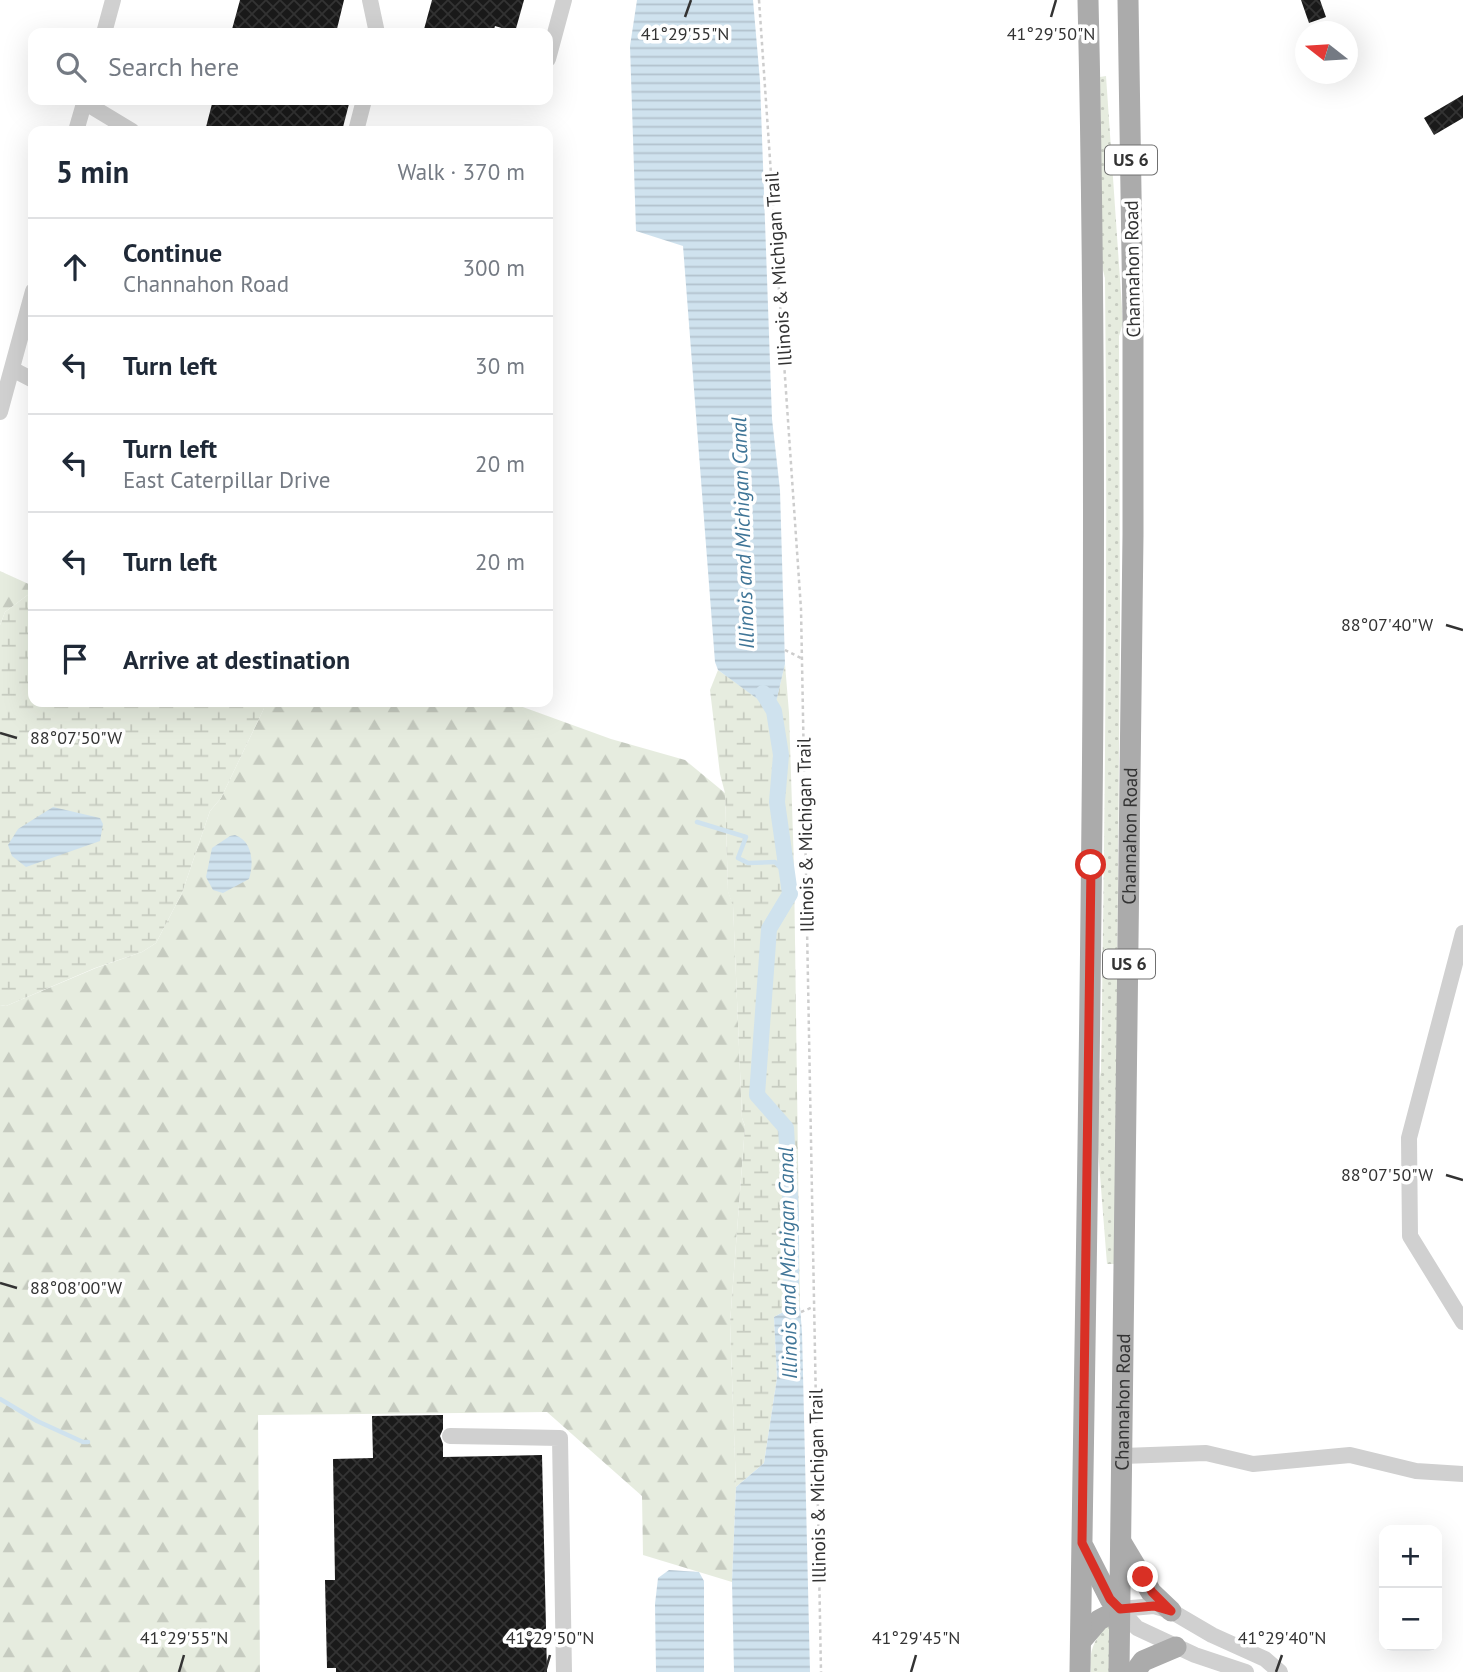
<!DOCTYPE html>
<meta charset="utf-8">
<style>
:root{--surface:#fff;--page:#f6f6f7;--text:#1f2937;--muted:#747a83;--line:#e0e1e3}
body{margin:0;font-family:"PT Sans",sans-serif;background:var(--page);color:var(--text)}
.controls{position:absolute;right:21px;bottom:21px;display:grid;overflow:hidden;border-radius:14px;box-shadow:0 7px 28px #0002}
.controls button{width:63px;height:63px;display:grid;place-items:center;padding:0;border:0;border-bottom:2px solid var(--line);background:var(--surface);color:var(--text);font:35px sans-serif}
.compass{position:absolute;left:1295px;top:21px;width:63px;height:63px;border-radius:50%;background:var(--surface);box-shadow:0 7px 28px #0002;rotate:287deg}
.stop{position:absolute;width:21px;height:21px;margin:-16px;border:5px solid #d93025;border-radius:50%;background:#fff}
.stop.end{background:#d93025;border-color:#fff;box-shadow:0 2px 7px #0008}
.list{margin:0;padding:0;list-style:none}
h2{display:flex;justify-content:space-between;align-items:center;height:91px;margin:0;padding:0 28px;font-size:30px}
h2 small{font-size:23px;font-weight:400;color:var(--muted)}
.list li{display:grid;grid-template-columns:46px 1fr auto;gap:21px;align-items:center;box-sizing:border-box;height:98px;padding:0 28px;border-top:2px solid var(--line)}
.list b{display:block;font-size:26px;white-space:nowrap}
.list p{margin:0;font-size:23px;white-space:nowrap;color:var(--muted)}
.list em{font-size:23px;font-style:normal;color:var(--muted)}
.icon{flex:none;width:38px;height:38px;fill:none;stroke:currentColor;stroke-width:2;stroke-linecap:round;stroke-linejoin:round}
.map{position:relative;flex:none;width:1463px;height:1672px;overflow:hidden}
.search{position:absolute;background:var(--surface);box-shadow:0 7px 28px #0002;left:28px;top:28px;width:525px;height:77px;display:flex;align-items:center;gap:18px;box-sizing:border-box;padding:0 24px;border-radius:14px;color:var(--muted);font-size:26px}
.panel{position:absolute;background:var(--surface);box-shadow:0 7px 28px #0002;left:28px;top:126px;width:525px;height:581px;border-radius:14px}
.map>svg:first-child{display:block}
</style>
<div class="map">
<svg width="1463" height="1672" viewBox="0 0 1463 1672">
<defs>
<pattern id="grass-dots" width="8" height="8" patternUnits="userSpaceOnUse" patternTransform="scale(1.75)"><rect width="8" height="8" fill="#e6ecdf"/><path d="M2 2h.1M6 6h.1" fill="none" stroke="#c6cbc0" stroke-width="1.8" stroke-linecap="round"/></pattern>
<pattern id="forest-firs" width="22" height="20" patternUnits="userSpaceOnUse" patternTransform="scale(1.75)"><rect width="22" height="20" fill="#e6ecdf"/><path d="M5 1l3.5 6h-7zM16 11l3.5 6h-7z" fill="#c6cbc0"/></pattern>
<pattern id="wetland-marsh" width="20" height="14" patternUnits="userSpaceOnUse" patternTransform="scale(1.75)"><rect width="20" height="14" fill="#e6ecdf"/><path d="M1 5h8M5 5V1M11 12h8M15 12V8" fill="none" stroke="#c6cbc0"/></pattern>
<pattern id="water-rules" width="6" height="5" patternUnits="userSpaceOnUse" patternTransform="scale(1.75)"><rect width="6" height="5" fill="#cfe2ee"/><path d="M0 2.5h6" fill="none" stroke="#b2c2cd"/></pattern>
<pattern id="building-cross-hatch" width="8" height="8" patternUnits="userSpaceOnUse" patternTransform="scale(1.75)"><rect width="8" height="8" fill="#1a1a1a"/><path d="M0 0l8 8M0 8l8-8" fill="none" stroke="#333"/></pattern>
</defs>
<rect width="100%" height="100%" fill="#fff"/>
<!-- grass -->
<path fill="url(#grass-dots)" d="M1106,76L1123,323L1119,336L1120,624L1115,1264H1107L1098,1150V1089L1101,1071C1105,807 1108,543 1105,278L1102,266L1100,77Z
M1110,1622L1109,1672H1091C1088,1650 1095,1638 1110,1622Z"/>
<!-- forest -->
<path fill="url(#forest-firs)" d="M0,571L33,586V591L5,612L0,625Z
M267,702H509L611,739L685,760L725,793L728,891L733,905L742,1118L745,1126L730,1323L736,1487L732,1582L643,1555L642,1496L547,1412L258,1415L260,1672H0V1005L6,1006L96,968L142,952L156,943L182,893L210,811L221,798Z"/>
<!-- wetland -->
<path fill="url(#wetland-marsh)" d="M33,591V702H267L221,798L210,811L182,893L156,943L142,952L95,968L6,1006L0,1005V625L5,612Z
M785,664L789,713L794,867L800,1307L792,1286L785,1311L774,1317L777,1378L764,1463L736,1487L730,1323L745,1126L742,1118L733,906L728,892L725,793L720,774L710,690L718,670L774,710Z"/>
<!-- water -->
<path fill="url(#water-rules)" d="M637,0H753L760,81L772,419L780,490L785,664L774,711L718,670L715,662L683,246L636,231L630,46Z
M53,807L100,818L103,824L100,841L26,867L12,856L8,845L18,829Z
M235,835C253,841 254,864 249,879L223,893L213,890L206,877L212,848L230,836Z
M792,1285L800,1307L802,1332L810,1672H734L732,1582L736,1487L764,1463L777,1378L774,1317L785,1311Z
M669,1570L699,1572L704,1581V1672H656L655,1604L658,1578Z"/>
<g fill="none" stroke-linecap="round" stroke-linejoin="round">
<!-- stream -->
<path stroke="#cfe2ee" stroke-width="4.5" d="M697,822L746,837L738,858L748,863L775,862L787,875
M0,1399L37,1421L83,1442H88"/>
<!-- canal -->
<path stroke="#cfe2ee" stroke-width="16" d="M763,693L774,711L781,755L777,802L790,894L769,929L757,1095L786,1128L791,1213V1306"/>
</g>
<!-- building -->
<path fill="url(#building-cross-hatch)" d="M240,0H344L336,33H231Z
M432,0H524L515,32L495,26L493,33H423Z
M1301,0H1320L1326,17L1309,23Z
M1463,95V118L1434,135L1424,118Z
M213,100H350L342,131H205Z
M443,1415V1429L440,1436L443,1444V1457L542,1455L547,1672H336V1668H327L325,1580H335L333,1459L373,1458L372,1416Z"/>
<g fill="none" stroke-linecap="round" stroke-linejoin="round">
<!-- path -->
<path stroke="#cdcdcd" stroke-width="2.5" stroke-dasharray="3.5 3.5" stroke-linecap="butt" d="M759,0L801,609L821,1672
M785,650L801,658
M801,1312L813,1307"/>
<!-- minor -->
<path stroke="#d0d0d0" stroke-width="16" d="M370,0L377,33
M104,33L113,0
M548,59L564,0
M84,102L132,131
M76,131L85,100
M356,131L364,100
M12,369L33,380
M0,412L33,291
M1463,933L1409,1138L1410,1236L1463,1322
M450,1436L560,1438L564,1672
M1123,1456L1206,1453L1253,1464L1350,1455L1416,1471L1463,1474
M1120,1609L1154,1606L1171,1611L1212,1635L1265,1659L1280,1672
M1120,1609L1137,1628L1195,1655L1246,1672"/>
<!-- major -->
<g stroke="#ababab" stroke-width="21">
<path d="M1121,1542L1151,1592L1171,1611"/>
<path d="M1084,1548L1110,1599L1120,1609"/>
<path d="M1081,1641L1099,1620L1120,1609"/>
<path d="M1080,1672C1088,1115 1101,557 1088,0"/>
<path id="s1" d="M1119,1672L1133,535V319L1128,0"/>
<path d="M1135,1672L1143,1661L1176,1647"/>
</g>
</g>
<g fill="none" stroke-linecap="round" stroke-linejoin="round">
<!-- route -->
<path stroke="#d93025" stroke-width="9" d="M1091,865L1082,1543L1110,1599L1120,1609L1154,1606L1171,1611L1152,1592L1143,1577"/>
</g>
<!-- ticks -->
<path fill="none" stroke="#333" stroke-width="2.5" d="M685,17L691,0M1051,17L1056,0M1446,625L1463,630M0,733L17,738M1446,1175L1463,1180M0,1283L17,1288M179,1672L184,1655M545,1672L550,1655M911,1672L916,1655M1276,1672L1282,1655"/>
<g text-anchor="middle" stroke-width="7" stroke-linejoin="round" paint-order="stroke">
<!-- shield labels -->
<g fill="#fff" stroke="#707070" stroke-width="2">
<rect x="1105" y="145.5" width="52" height="29" rx="5"/>
<rect x="1103" y="949.5" width="52" height="29" rx="5"/>
</g>
<g font-size="18" font-weight="bold" fill="#333">
<text x="1131" y="166">US 6</text>
<text x="1129" y="970">US 6</text>
</g>
<!-- street labels -->
<g font-size="19" fill="#333" stroke="#fff">
<text transform="translate(778 269) rotate(-94)" y="7">Illinois &amp; Michigan Trail</text>
<text transform="translate(1132 269) rotate(-91)" y="7">Channahon Road</text>
<text transform="translate(805 835) rotate(-91)" y="7">Illinois &amp; Michigan Trail</text>
<text dy="7" stroke="none"><textPath href="#s1" startOffset="836">Channahon Road</textPath></text>
<text dy="7" stroke="none"><textPath href="#s1" startOffset="270">Channahon Road</textPath></text>
<text transform="translate(817 1486) rotate(-91)" y="7">Illinois &amp; Michigan Trail</text>
</g>
<!-- water labels -->
<g font-size="21" font-style="italic" fill="#3f7597" stroke="#fff">
<text transform="translate(743 533) rotate(-92)" y="7">Illinois and Michigan Canal</text>
<text transform="translate(788 1263) rotate(-91)" y="7">Illinois and Michigan Canal</text>
</g>
</g>
<g font-size="18" text-anchor="middle" fill="#333" stroke="#fff" stroke-width="7" stroke-linejoin="round" paint-order="stroke">
<text x="685" y="40">41°29'55"N</text>
<text x="1051" y="40">41°29'50"N</text>
<text x="1387" y="631">88°07'40"W</text>
<text x="76" y="744">88°07'50"W</text>
<text x="1387" y="1181">88°07'50"W</text>
<text x="76" y="1294">88°08'00"W</text>
<text x="184" y="1644">41°29'55"N</text>
<text x="550" y="1644">41°29'50"N</text>
<text x="916" y="1644">41°29'45"N</text>
<text x="1282" y="1644">41°29'40"N</text>
</g>
</svg>
<div class="controls">
<button>+</button>
<button>−</button>
</div>
<svg class="compass" viewBox="-18 -18 36 36"><path d="M0-13l5 13h-10z" fill="#e53935"/><path d="M0 13l5-13h-10z" fill="#747a83"/></svg>
<div class="stop" style="left:1091px;top:865px"></div>
<div class="stop end" style="left:1143px;top:1577px"></div>
<div class="search"><svg class="icon" aria-label="search" viewBox="0 0 24 24"><circle cx="10" cy="10" r="6"/><path d="M15 15l6 6"/></svg>Search here</div>
<section class="panel">
<h2>5 min<small>Walk · 370 m</small></h2>
<ul class="list">
<li><svg class="icon" aria-label="ahead" viewBox="0 0 24 24"><path d="M12 20V5M6 11l6-6 6 6"/></svg><div><b>Continue</b><p>Channahon Road</p></div><em>300 m</em></li>
<li><svg class="icon" aria-label="left" viewBox="0 0 24 24"><path d="M17 20v-9H6M10 6l-5 5 5 5"/></svg><div><b>Turn left</b></div><em>30 m</em></li>
<li><svg class="icon" aria-label="left" viewBox="0 0 24 24"><path d="M17 20v-9H6M10 6l-5 5 5 5"/></svg><div><b>Turn left</b><p>East Caterpillar Drive</p></div><em>20 m</em></li>
<li><svg class="icon" aria-label="left" viewBox="0 0 24 24"><path d="M17 20v-9H6M10 6l-5 5 5 5"/></svg><div><b>Turn left</b></div><em>20 m</em></li>
<li><svg class="icon" aria-label="arrive" viewBox="0 0 24 24"><path d="M6 21V4h12l-3 4 3 4H6"/></svg><div><b>Arrive at destination</b></div></li>
</ul>
</section>
</div>
